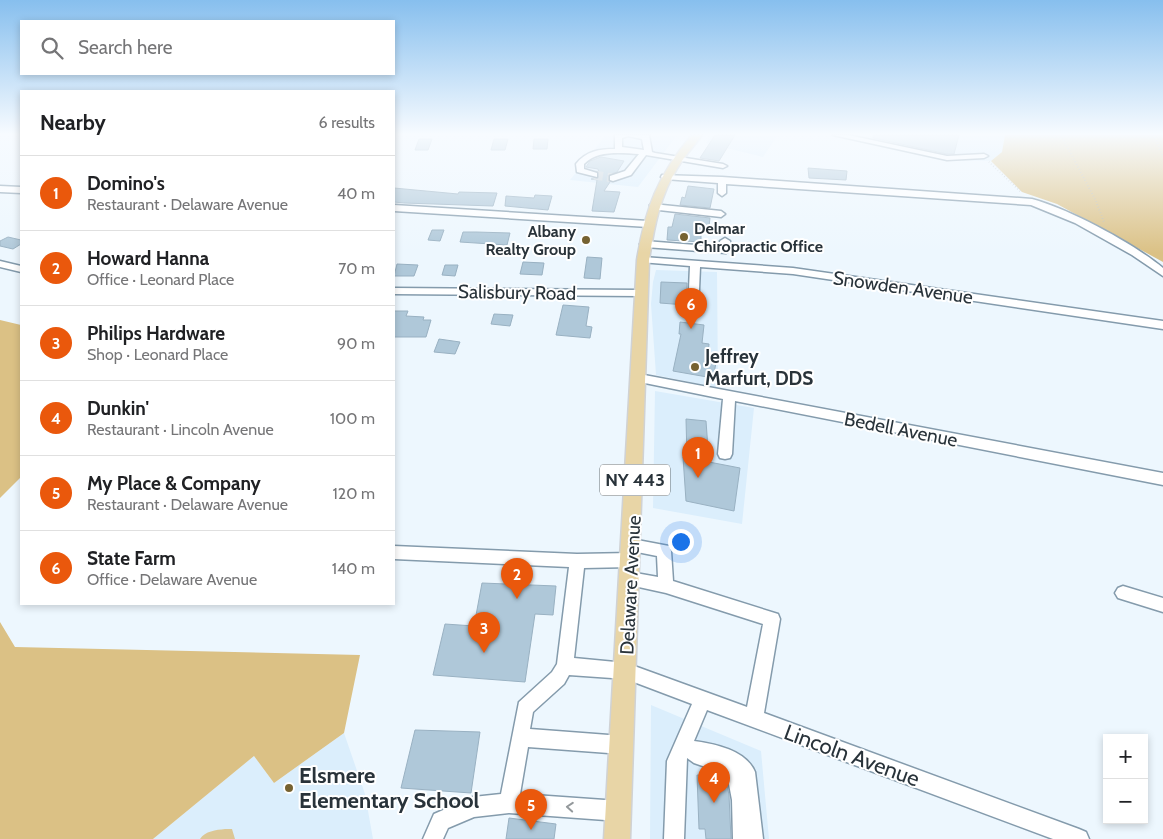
<!DOCTYPE html>
<meta charset="utf-8">
<style>
:root{--surface:#fff;--page:#f2f2f2;--text:#202124;--muted:#757577;--line:#e0e0e0;--accent:#ea580c}
body{margin:0;font-family:Cabin,sans-serif;background:var(--page);color:var(--text)}
.controls{position:absolute;right:15px;bottom:15px;display:grid;overflow:hidden;border-radius:0px;box-shadow:0 2px 8px #0003}
.controls button{width:45px;height:45px;display:grid;place-items:center;padding:0;border:0;border-bottom:1px solid var(--line);background:var(--surface);color:var(--text);font:25px sans-serif}
.you{position:absolute;left:680px;top:541px;width:18px;height:18px;margin:-12px;border:4px solid #fff;border-radius:50%;background:#1a73e8;box-shadow:0 0 0 8px #1a73e833}
.badge{display:grid;place-items:center;width:32px;height:32px;border-radius:50%;background:var(--accent);color:#fff;font-size:16px;font-weight:700}
.pin{position:absolute;translate:-50% -41px;filter:drop-shadow(0 1px 2px #0008)}
.pin::after{content:'';position:absolute;top:26px;width:18px;height:15px;background:inherit;clip-path:polygon(0 0,100% 0,50% 100%)}
.list{margin:0;padding:0;list-style:none}
h2{display:flex;justify-content:space-between;align-items:center;height:65px;margin:0;padding:0 20px;font-size:21px}
h2 small{font-size:16px;font-weight:400;color:var(--muted)}
.list li{display:grid;grid-template-columns:32px 1fr auto;gap:15px;align-items:center;box-sizing:border-box;height:75px;padding:0 20px;border-top:1px solid var(--line)}
.list b{display:block;font-size:19px;white-space:nowrap}
.list p{margin:0;font-size:16px;white-space:nowrap;color:var(--muted)}
.list em{font-size:16px;font-style:normal;color:var(--muted)}
.icon{flex:none;width:28px;height:28px;fill:none;stroke:currentColor;stroke-width:2;stroke-linecap:round;stroke-linejoin:round}
.map{position:relative;flex:none;width:1163px;height:839px;overflow:hidden}
.search{position:absolute;background:var(--surface);box-shadow:0 2px 8px #0003;left:20px;top:20px;width:375px;height:55px;display:flex;align-items:center;gap:12px;box-sizing:border-box;padding:0 18px;border-radius:0px;color:var(--muted);font-size:19px}
.panel{position:absolute;background:var(--surface);box-shadow:0 2px 8px #0003;left:20px;top:90px;width:375px;height:515px;border-radius:0px}
.map>svg:first-child{display:block}
</style>
<div class="map">
<svg width="1163" height="839" viewBox="0 0 1163 839">
<rect width="100%" height="100%" fill="#edf7fe"/>
<!-- built -->
<path fill="#dbeefc" d="M606,135H677L638,187L570,180Z
M712,135H778L763,157L706,143Z
M828,135H1005L1002,152L991,161L946,160Z
M656,270L717,272L718,388L656,375L651,304L653,282Z
M655,391L754,408L742,524L653,508Z
M651,705L761,751L769,839H650Z
M344,733L365,794L373,839H153L254,756L274,783Z"/>
<!-- green -->
<path fill="#dcc795" d="M225,829H232L235,839H200C205,831 216,830 225,829Z"/>
<!-- forest -->
<path fill="#dbc185" d="M1005,135H1163V262L1057,204L1022,192L991,161L1002,152Z
M0,320L21,325V477L0,498Z
M0,622L15,647L360,655L344,733L274,783L254,756L153,839H0Z"/>
<!-- building -->
<path fill="#afc8d9" stroke="#99b1c2" d="M715,135H735L719,161L700,158Z
M873,135H959L954,154H947L873,138Z
M419,139H432L428,150H415Z
M494,139H508L505,150H491Z
M534,139H548L547,149H533Z
M601,157L624,161L617,172L608,175L610,182L604,191L620,192L614,212L592,211L597,180L591,179L598,178L599,173L598,169L586,167L590,161Z
M808,168L847,171L846,180L809,178Z
M688,186L714,189L710,208L680,205L682,197L685,198Z
M394,188L458,194L459,192L497,193L493,206L404,203L394,202Z
M535,195L552,196L548,210L505,206L506,196L534,198Z
M675,214L710,218L709,226L701,225V242L667,240L668,227H672Z
M432,230H444L440,241L428,240Z
M463,232H476L510,233L507,245L460,242Z
M8,237L21,240V244L13,249L0,246V241Z
M587,257L602,258L600,279L584,278Z
M523,262L544,263L542,275L520,274Z
M397,264L418,265L414,276H394Z
M445,265H458L455,276L442,275Z
M661,282L687,283L686,305L660,303Z
M563,305L589,307L586,326L592,327L590,338L556,335Z
M394,311H408L406,316L424,317L423,320H431L426,337H394Z
M494,314L513,315L510,326L491,324Z
M680,322L704,325L702,343L709,344L707,362L716,363L713,378L673,371L681,334H679Z
M439,339L460,342L455,354L434,352Z
M686,419L706,421L709,462L740,468L734,511L686,501L683,457L687,458Z
M482,583L556,586L553,615L535,614L525,682L433,675L445,624L474,626Z
M415,730L480,732L471,793L401,788Z
M697,775L723,777L726,780L729,795L731,839H706L705,829H699Z
M509,818L556,824L554,839H506Z"/>
<g fill="none" stroke-linecap="round" stroke-linejoin="round">
<!-- minor-tunnel -->
<path stroke="#c6d0d7" stroke-width="9" stroke-dasharray="9 4.5" stroke-linecap="butt" d="M594,175L613,178"/>
<defs>
<path id="minor" d="M615,135H649L652,152L655,153L723,164L727,166L723,168L646,155L631,175L613,181L610,180V176L625,171L639,154C621,153 597,150 584,164V169L597,173V177L577,172L576,164C586,151 599,149 615,149ZM628,136L642,139L644,150L622,147V138Z
M833,135H848L947,156L984,154L988,156L984,158L947,160Z
M662,175L722,177L1032,199C1069,209 1133,243 1163,268V276L1132,255L1075,223L1031,205L726,184V193L722,196L718,193V183L665,179L661,177Z
M0,186L21,187V193L0,192Z
M653,204L721,211L725,214L721,217L650,209V205Z
M394,205L648,221L653,224L648,227L394,211Z
M725,238L730,241L731,250L726,253L645,247L640,244L645,241L721,247L720,241Z
M643,257L793,268L1163,321V329L793,274L700,267L698,312L693,315L688,312L690,266L640,262V258Z
M0,261L21,266V272L0,267Z
M394,288L640,290L645,293L640,296L394,294Z
M639,374L1163,473V485L735,401L732,454L730,458L725,459L720,458L718,454L723,399L635,381L633,378Z
M632,539L669,546L671,551L673,581L778,614L780,619L764,713L1079,829L1086,832L1089,839H1053L707,710L694,741C715,744 746,750 755,772L763,839H733L732,800L728,779L720,772L694,763L687,758L684,839H664L667,761L692,704L626,679L569,675L564,684L533,712L530,729L622,736L628,739L631,745L628,751L622,754L528,747L520,794L619,801L626,804L629,811L626,818L619,821L509,813L474,817L448,828L443,839H423L434,814L473,797L501,794L519,702L552,672L557,664L569,567L394,559V546L577,554L631,553L636,555L638,560L636,565L631,567L584,568L574,658L626,663L747,707L763,624L666,593L625,584L622,579L625,574L630,572L658,577L657,556L627,550L625,545L627,540Z
M1123,586L1163,598V612L1118,598L1115,593L1118,588Z"/>
<path id="major" d="M692,135H702C694,146 685,155 678,167C660,195 654,227 649,260L630,839H604L637,260C645,209 658,175 692,135Z"/>
</defs>
<!-- minor casing -->
<use href="#minor" stroke="#849bac" stroke-width="3"/>
<!-- major casing -->
<use href="#major" stroke="#d0d2d4" stroke-width="3"/>
<!-- path -->
<path stroke="#afb9c0" stroke-width="2" stroke-dasharray="0.5 2.5" stroke-linecap="butt" d="M1061,135L1096,201L1104,222
M1154,135L1163,157
M989,162L1020,191"/>
<!-- minor -->
<use href="#minor" fill="#fff" fill-rule="evenodd"/>
<!-- major -->
<use href="#major" fill="#e8d5a6" fill-rule="evenodd"/>
</g>
<!-- one-way arrows -->
<defs><path id="oneway-chevron" d="M-2-3.5L2.5 0L-2 3.5" fill="none" stroke-width="1.6" stroke-linecap="round" stroke-linejoin="round" transform="scale(1.25)"/></defs>
<use stroke="#94999c" href="#oneway-chevron" transform="translate(570 807) rotate(-176)"/>
<!-- sky -->
<linearGradient id="sky" x2="0" y2="1"><stop stop-color="#87bfee"/><stop offset="0.53" stop-color="#f7fbff"/><stop offset="1" stop-color="#f7fbff" stop-opacity="0"/></linearGradient>
<rect width="1163" height="253" fill="url(#sky)"/>
<!-- markers -->
<g fill="#766231" stroke="#fff" stroke-width="2">
<circle cx="684" cy="237" r="5"/>
<circle cx="586" cy="240" r="5"/>
<circle cx="695" cy="367" r="5"/>
<circle cx="289" cy="788" r="5"/>
</g>
<g text-anchor="middle" stroke-width="4" stroke-linejoin="round" paint-order="stroke">
<!-- far-poi labels -->
<g font-size="16" font-weight="bold" fill="#29333a" stroke="#fff" text-anchor="start">
<text x="694" y="234">Delmar<tspan x="694" dy="18">Chiropractic Office</tspan></text>
<text x="576" y="237" text-anchor="end">Albany<tspan x="576" dy="18">Realty Group</tspan></text>
</g>
<!-- shield labels -->
<rect fill="#fff" stroke="#697075" stroke-width="1" x="600" y="464.5" width="70" height="31" rx="4"/>
<g font-size="18" font-weight="bold" fill="#29333a">
<text x="635" y="486">NY 443</text>
</g>
<!-- street labels -->
<g font-size="19" fill="#29333a" stroke="#fff">
<text transform="translate(903 287) rotate(8)" y="7">Snowden Avenue</text>
<text transform="translate(517 292) rotate(1)" y="7">Salisbury Road</text>
<text transform="translate(901 429) rotate(11)" y="7">Bedell Avenue</text>
<text transform="translate(630 585) rotate(-87)" y="7">Delaware Avenue</text>
</g>
<!-- poi labels -->
<g font-size="19" font-weight="bold" fill="#29333a" stroke="#fff" text-anchor="start">
<text x="705" y="363">Jeffrey<tspan x="705" dy="22">Marfurt, DDS</tspan></text>
</g>
<!-- near-street labels -->
<g font-size="22" fill="#29333a" stroke="#fff">
<text transform="translate(852 755) rotate(20)" y="8">Lincoln Avenue</text>
</g>
<!-- near-poi labels -->
<g font-size="22" font-weight="bold" fill="#29333a" stroke="#fff" text-anchor="start">
<text x="299" y="783">Elsmere<tspan x="299" dy="25">Elementary School</tspan></text>
</g>
</g>
</svg>
<div class="controls">
<button>+</button>
<button>−</button>
</div>
<div class="you"></div>
<div class="pin badge" style="left:698px;top:478px">1</div>
<div class="pin badge" style="left:517px;top:599px">2</div>
<div class="pin badge" style="left:484px;top:653px">3</div>
<div class="pin badge" style="left:714px;top:803px">4</div>
<div class="pin badge" style="left:531px;top:830px">5</div>
<div class="pin badge" style="left:691px;top:329px">6</div>
<div class="search"><svg class="icon" aria-label="search" viewBox="0 0 24 24"><circle cx="10" cy="10" r="6"/><path d="M15 15l6 6"/></svg>Search here</div>
<section class="panel">
<h2>Nearby<small>6 results</small></h2>
<ul class="list">
<li><span class="badge">1</span><div><b>Domino's</b><p>Restaurant · Delaware Avenue</p></div><em>40 m</em></li>
<li><span class="badge">2</span><div><b>Howard Hanna</b><p>Office · Leonard Place</p></div><em>70 m</em></li>
<li><span class="badge">3</span><div><b>Philips Hardware</b><p>Shop · Leonard Place</p></div><em>90 m</em></li>
<li><span class="badge">4</span><div><b>Dunkin'</b><p>Restaurant · Lincoln Avenue</p></div><em>100 m</em></li>
<li><span class="badge">5</span><div><b>My Place &amp; Company</b><p>Restaurant · Delaware Avenue</p></div><em>120 m</em></li>
<li><span class="badge">6</span><div><b>State Farm</b><p>Office · Delaware Avenue</p></div><em>140 m</em></li>
</ul>
</section>
</div>
